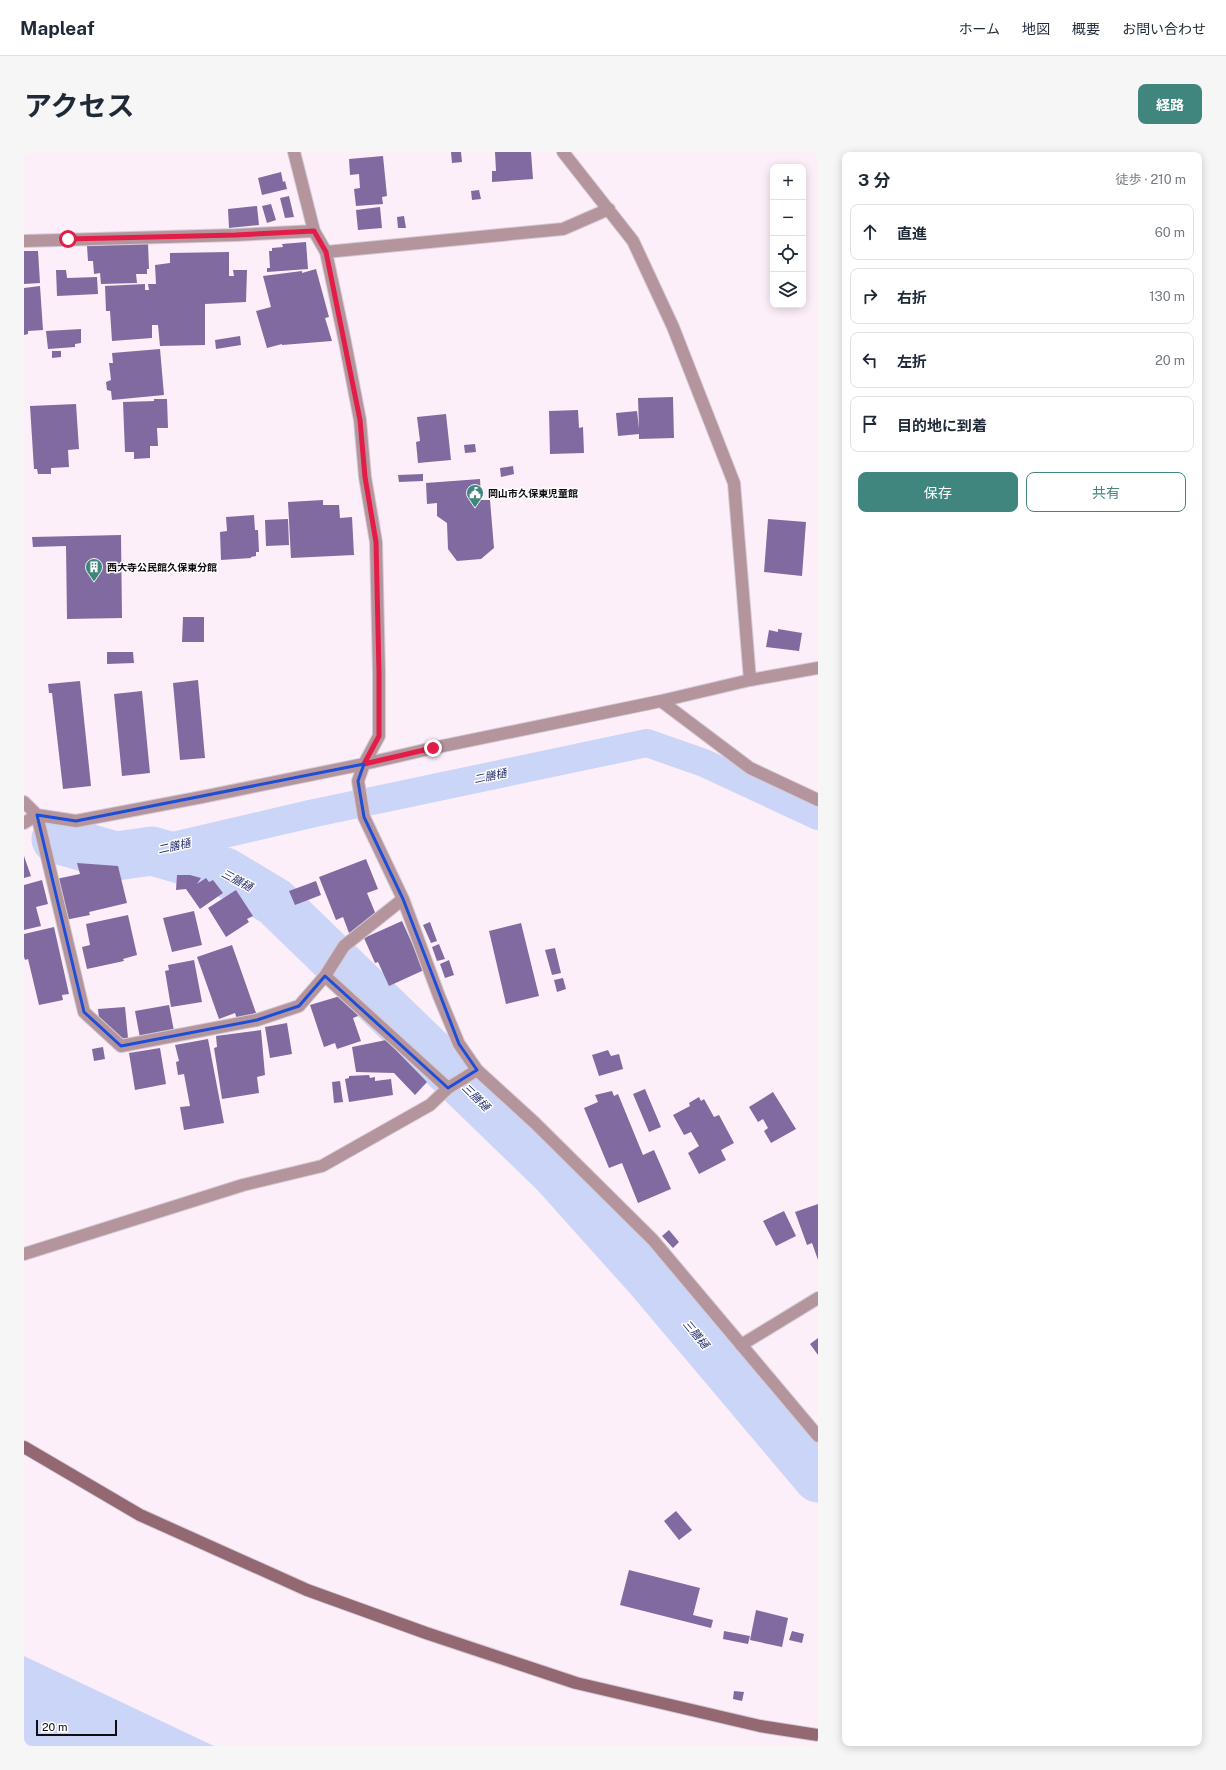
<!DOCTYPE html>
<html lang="ja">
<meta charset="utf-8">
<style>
:root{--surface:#fff;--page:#f6f6f7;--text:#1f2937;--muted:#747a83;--line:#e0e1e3;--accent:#41867e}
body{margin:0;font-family:"Public Sans","Noto Sans JP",sans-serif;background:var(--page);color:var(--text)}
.controls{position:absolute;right:12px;top:12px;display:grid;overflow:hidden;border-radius:8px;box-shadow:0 2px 10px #0003}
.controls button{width:36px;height:36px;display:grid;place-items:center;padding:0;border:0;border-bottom:1px solid var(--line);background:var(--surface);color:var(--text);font:20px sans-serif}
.scale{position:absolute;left:12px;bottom:10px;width:81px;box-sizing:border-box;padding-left:4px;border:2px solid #110d11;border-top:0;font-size:11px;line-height:14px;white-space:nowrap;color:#110d11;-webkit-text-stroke:3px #fff;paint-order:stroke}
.stop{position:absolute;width:12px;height:12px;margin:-9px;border:3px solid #e11d48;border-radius:50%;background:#fff}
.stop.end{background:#e11d48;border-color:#fff;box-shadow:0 1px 4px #0008}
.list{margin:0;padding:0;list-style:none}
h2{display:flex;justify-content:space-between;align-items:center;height:52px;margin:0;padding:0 16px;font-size:17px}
h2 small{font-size:13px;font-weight:400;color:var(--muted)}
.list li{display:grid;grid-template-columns:26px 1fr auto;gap:12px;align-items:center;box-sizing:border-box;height:56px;margin:0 8px 8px;padding:0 8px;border:1px solid var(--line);border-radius:8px}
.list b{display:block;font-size:15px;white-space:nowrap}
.list em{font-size:13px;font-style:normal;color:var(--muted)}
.actions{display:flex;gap:8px;padding:12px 16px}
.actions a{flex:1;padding:9px 0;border:1px solid var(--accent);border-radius:8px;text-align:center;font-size:14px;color:var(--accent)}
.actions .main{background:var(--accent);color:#fff}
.icon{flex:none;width:22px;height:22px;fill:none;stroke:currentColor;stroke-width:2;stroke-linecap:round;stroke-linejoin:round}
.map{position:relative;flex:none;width:794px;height:1594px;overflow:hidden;border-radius:8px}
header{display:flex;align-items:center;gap:24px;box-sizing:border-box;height:56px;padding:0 20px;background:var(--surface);border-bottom:1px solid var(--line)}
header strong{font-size:19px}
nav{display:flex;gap:22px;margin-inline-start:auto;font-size:14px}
.intro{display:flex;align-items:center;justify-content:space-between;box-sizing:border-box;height:96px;padding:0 24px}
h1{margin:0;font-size:28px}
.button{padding:10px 18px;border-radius:8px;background:var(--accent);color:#fff;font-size:14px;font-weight:700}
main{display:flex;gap:24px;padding:0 24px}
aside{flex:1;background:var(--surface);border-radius:8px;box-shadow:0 2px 10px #0003}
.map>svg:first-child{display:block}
</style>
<header>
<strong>Mapleaf</strong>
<nav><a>ホーム</a><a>地図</a><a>概要</a><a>お問い合わせ</a></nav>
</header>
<div class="intro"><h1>アクセス</h1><a class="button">経路</a></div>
<main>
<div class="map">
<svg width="794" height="1594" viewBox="0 0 794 1594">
<rect width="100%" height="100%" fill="#fceff9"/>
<!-- water -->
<path fill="#cbd5f8" d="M0,1504L190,1594H0Z"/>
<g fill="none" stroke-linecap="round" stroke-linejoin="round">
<!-- canal -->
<path stroke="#cbd5f8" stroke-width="28" d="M128,699L286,662L623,591L680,611L794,664"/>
<!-- river -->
<path stroke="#cbd5f8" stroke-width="49" d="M32,687L92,704L128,699L201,720L251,750L531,1021L626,1127L794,1326"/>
</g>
<!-- building -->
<path fill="#806a9f" d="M427,0H437L438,10L428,11Z
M471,0H507L509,27L468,30V19H472Z
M359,4L363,44L358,45L359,52L332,54L330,37L336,36L335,22L326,23L325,7Z
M257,20L259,30L261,29L263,37L238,43L234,26Z
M455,38L457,47L448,48L447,39Z
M265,44L270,65L261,66L256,46Z
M247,52L252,68L243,71L238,54Z
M233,54L235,73L205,76L204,57Z
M356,55L358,76L334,78L332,58Z
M380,64L382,76H374L373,65Z
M282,90L284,117L243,120V116H246L245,99H248V96L259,95L258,92Z
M124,91L125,117H123V122H112L113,131L77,132L76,121L70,122L69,109H64L63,94Z
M0,99H14L16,131L0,132Z
M205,100V124H210L209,118H223L222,150L181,152V193L136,194L134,173H128V186L88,189L86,159H82L81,134L121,132V138H125L124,132H132L131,113L146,111V101Z
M292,117L305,165L301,166L308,189L258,193V192L243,196L232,159L247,155L239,124L278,119V121Z
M32,118H42L43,126L73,125L74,142L33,144Z
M16,134L19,178L4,179V182L0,183V136Z
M57,177V191L51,192V195L24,197L22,179Z
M216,184L217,193L192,197L191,188Z
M136,197L140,243L88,248L87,239L83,238L82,230L87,228L85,211H89L88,201Z
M28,199H37V205L28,206Z
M649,245L650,286L615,287V282L594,284L592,261L613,259L615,277L614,246Z
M130,247H143L144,276H133L134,294H126V306L110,307V300H101L99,250L130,249Z
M52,252L55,297L44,298L45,315L27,316V322H14L13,317H10L6,254Z
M554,258L555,276L559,275L560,301L526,302L525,259Z
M422,262L427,308L394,311L392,290L396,289L393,265Z
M451,292L452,300L441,301L440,293Z
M489,314L490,322L477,325L476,316Z
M399,322V329L375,330L374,323Z
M456,327L457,348H466L470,396L457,407L433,409L424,397L423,371L413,364V351L403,352L402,331Z
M299,348V353H315L316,366L328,365L330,403L267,406L264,350Z
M230,363L231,378H234L235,400H232V404L227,405V406L197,408L196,380L203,379L202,365Z
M264,367L265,393L242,394L241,368Z
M744,367L782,370L778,424L740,420Z
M97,383L98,466L43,467L42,394L9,395L8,385Z
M159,465H180V490H158Z
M754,477L778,481L775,499L742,495L745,478L754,480Z
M83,500H109L110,511L83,512Z
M174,528L181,606L156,608L149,531Z
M56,529L67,634L39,637L28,541H25L24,532Z
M118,539L126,621L98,624L90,542Z
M0,704L7,724L0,726Z
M342,707L354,737L343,741L355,770L325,781L319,765L312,768L295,725Z
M53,711L94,714L103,751L65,760L66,763L41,768L32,727L56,722Z
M153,723H166L177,726L173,732L182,726L185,730L189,728L199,741L176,757L162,737L152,738Z
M18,728L24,752L12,755L17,774L0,778V733Z
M292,729L297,743L271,753L265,739Z
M212,738L229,764L223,767L225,770L202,785L184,756Z
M170,759L178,793L148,800L139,766Z
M104,763L113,803L99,807L100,809L63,817L58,795L66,793L62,772Z
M378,769L400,818L365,834L354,810L351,811L340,786Z
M406,770L413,789L407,791L399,773Z
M497,771L515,844L482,852L465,779Z
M30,775L45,842L38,843L39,848L15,853L4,807L1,808L0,805V782Z
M415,792L421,807L413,809L408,795Z
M208,793L232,861L213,867L211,861L195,867L173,805Z
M531,796L537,821L528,823L521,798Z
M170,808L178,850L147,855L141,819L145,818L144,813Z
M425,808L430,823L421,826L416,812Z
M539,826L542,837L533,840L530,828Z
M316,844L333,860L334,864L329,866L337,889L313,897L311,891L300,895L286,853Z
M145,853L150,879L116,886L111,859Z
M101,855L104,886L89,887L76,876L74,857Z
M263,871L268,902L246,906L241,875Z
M237,878L241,923L233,925L235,941L198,947L190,896L193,895L192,884Z
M184,887L200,971L160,978L156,955L166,954L160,922L154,923L152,910L155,909L151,893Z
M362,888L403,930L391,943L370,921L332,920L328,895Z
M79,895L81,907L70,909L68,897Z
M136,896L142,932L111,938L105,901Z
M584,898L587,904L595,902L599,917L575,924L568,903Z
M345,923L346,926L351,925V929L367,927L369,943L325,950L321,927L325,926V924Z
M316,929L319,950L310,951L308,930Z
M621,937L637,975L625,980L609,942Z
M588,939L590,944L594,942L619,1003L630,998L647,1037L614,1051L598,1011L585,1016L560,956L574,950L571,943Z
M749,940L772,977L747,991L740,979L744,976L739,967L734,970L725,955Z
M675,945L677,949L680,947L690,965L695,963L710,991L697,998L702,1008L675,1022L664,1001L675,994L667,980L660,983L649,963L666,954L665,951Z
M794,1052V1108L788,1091L783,1093L771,1060Z
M760,1059L772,1084L752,1094L739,1069Z
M645,1078L655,1090L649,1096L638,1084Z
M794,1186V1203L786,1192Z
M652,1359L668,1378L655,1388L640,1369Z
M605,1418L676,1436L669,1463L689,1468L687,1476L596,1453Z
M732,1458L764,1466L758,1495L726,1488Z
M700,1479L726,1484L724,1492L699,1487Z
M768,1479L780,1482L778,1491L765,1488Z
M710,1539L720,1540L718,1549L709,1547Z"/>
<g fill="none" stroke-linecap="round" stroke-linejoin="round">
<defs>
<path id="street" d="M270,0L290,79L302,100L321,190L336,268L341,325L352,390L355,520V584L340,612L334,629L340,665L379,747L415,844L435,892L453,918L511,971L629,1088L794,1284
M539,0L609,89L649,175L710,331L726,528
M0,89L212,83L290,79
M302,100L539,77L585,57
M637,549L726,616L794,648
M0,650L13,663L60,860L97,894L233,868L275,854L301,824L320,794L379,747
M0,671L13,663L52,669L178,645L340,612L409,596L637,549L726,528L794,516
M301,824L424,936
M0,1102L219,1033L298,1014L406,953L424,936L453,918
M717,1193L794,1146"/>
<path id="secondary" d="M0,1295L116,1363L283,1438L402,1481L552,1531L736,1574L794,1583"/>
</defs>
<!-- street casing -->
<use href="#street" stroke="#d6cbd4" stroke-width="14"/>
<!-- secondary casing -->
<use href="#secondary" stroke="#d6cbd4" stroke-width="14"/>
<!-- street -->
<use href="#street" stroke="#b4959d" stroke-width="12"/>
<!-- secondary -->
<use href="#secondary" stroke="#936873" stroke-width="12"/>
</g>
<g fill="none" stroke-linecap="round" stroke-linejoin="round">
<!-- route -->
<path stroke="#e11d48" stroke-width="5" d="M44,87L212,83L290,79L302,100L336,268L341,325L352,390L355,520V584L340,612L409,596"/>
</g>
<!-- marked area -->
<path fill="none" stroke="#1d4ed8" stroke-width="3" stroke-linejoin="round" d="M340,612L334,629L340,665L379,747L435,892L453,918L424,936L301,824L275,854L233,868L97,894L60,860L13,663L52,669Z"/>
<!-- icons -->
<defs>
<symbol id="civic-pin" viewBox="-11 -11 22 30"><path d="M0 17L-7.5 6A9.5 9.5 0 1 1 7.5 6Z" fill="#41867e" stroke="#fff"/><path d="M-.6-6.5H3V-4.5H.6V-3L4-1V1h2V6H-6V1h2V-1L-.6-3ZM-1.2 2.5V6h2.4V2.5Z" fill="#fff"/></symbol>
<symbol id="building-pin" viewBox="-11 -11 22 30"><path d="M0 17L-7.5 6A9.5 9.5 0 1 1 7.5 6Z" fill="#41867e" stroke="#fff"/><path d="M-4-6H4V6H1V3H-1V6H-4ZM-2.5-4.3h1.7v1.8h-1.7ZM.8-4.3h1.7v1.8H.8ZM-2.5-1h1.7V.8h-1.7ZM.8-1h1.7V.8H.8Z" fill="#fff"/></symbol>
</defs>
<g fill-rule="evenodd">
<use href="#civic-pin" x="441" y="331" width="20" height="27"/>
<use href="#building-pin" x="60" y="405" width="20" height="27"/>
</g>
<g text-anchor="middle" stroke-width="3" stroke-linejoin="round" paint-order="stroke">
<!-- poi labels -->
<g font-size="10" font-weight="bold" fill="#110d11" stroke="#fff" text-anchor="start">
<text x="464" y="345">岡山市久保東児童館</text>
<text x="83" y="419">西大寺公民館久保東分館</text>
</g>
<!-- water labels -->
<g font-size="11" font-style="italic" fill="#272f71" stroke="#fff">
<text transform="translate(466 624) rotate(-12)" y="4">二膳樋</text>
<text transform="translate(150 694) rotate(-13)" y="4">二膳樋</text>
<text transform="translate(213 728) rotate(28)" y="4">三膳樋</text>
<text transform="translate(452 945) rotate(44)" y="4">三膳樋</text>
<text transform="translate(672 1182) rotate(50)" y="4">三膳樋</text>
</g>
</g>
</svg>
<div class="controls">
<button>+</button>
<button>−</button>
<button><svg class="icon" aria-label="locate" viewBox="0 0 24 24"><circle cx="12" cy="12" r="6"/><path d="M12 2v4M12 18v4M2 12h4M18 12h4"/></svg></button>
<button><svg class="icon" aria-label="layers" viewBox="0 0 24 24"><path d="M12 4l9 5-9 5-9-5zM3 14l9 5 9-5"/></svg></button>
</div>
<div class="scale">20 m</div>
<div class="stop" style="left:44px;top:87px"></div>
<div class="stop end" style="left:409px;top:596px"></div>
</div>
<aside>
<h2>3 分<small>徒歩 · 210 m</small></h2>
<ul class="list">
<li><svg class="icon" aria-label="ahead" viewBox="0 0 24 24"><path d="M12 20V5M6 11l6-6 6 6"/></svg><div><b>直進</b></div><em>60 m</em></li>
<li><svg class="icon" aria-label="right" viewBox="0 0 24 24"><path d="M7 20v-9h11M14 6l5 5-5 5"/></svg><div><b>右折</b></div><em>130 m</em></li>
<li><svg class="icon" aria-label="left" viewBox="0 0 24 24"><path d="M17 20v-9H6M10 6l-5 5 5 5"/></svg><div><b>左折</b></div><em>20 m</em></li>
<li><svg class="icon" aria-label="arrive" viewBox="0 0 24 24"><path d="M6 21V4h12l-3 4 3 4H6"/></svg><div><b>目的地に到着</b></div></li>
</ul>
<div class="actions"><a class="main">保存</a><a>共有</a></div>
</aside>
</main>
